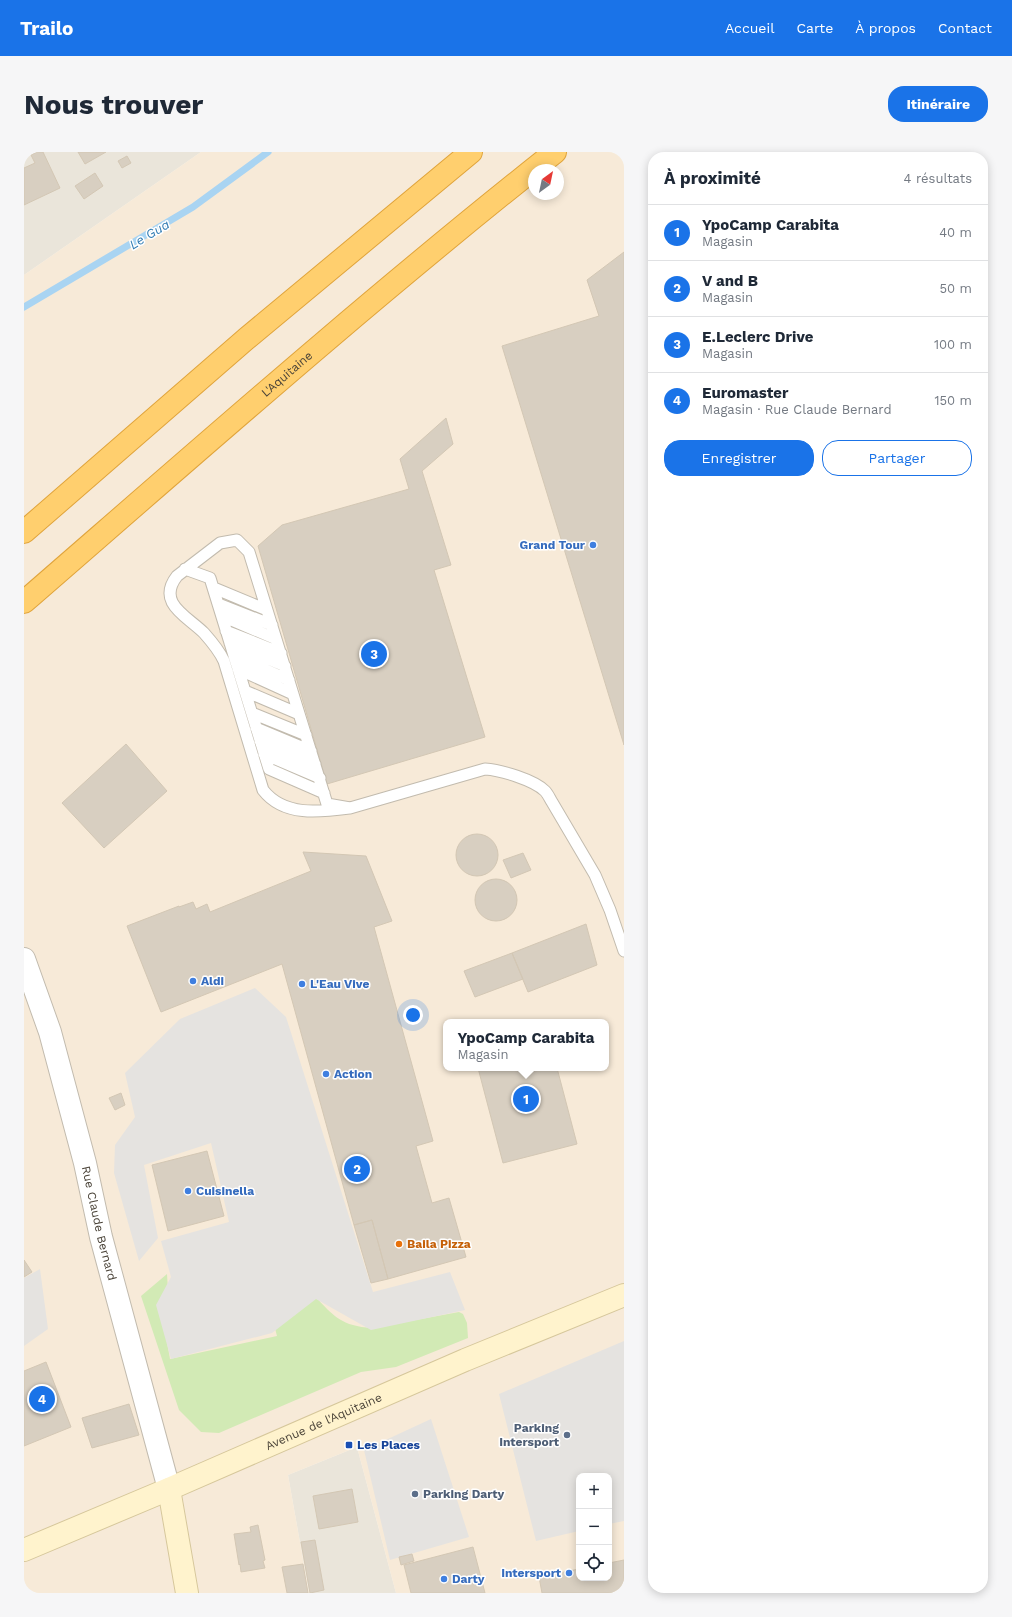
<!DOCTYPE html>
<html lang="fr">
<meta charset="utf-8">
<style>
:root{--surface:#fff;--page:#f6f6f7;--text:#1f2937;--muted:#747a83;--line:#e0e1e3;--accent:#1a73e8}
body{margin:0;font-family:"Work Sans",sans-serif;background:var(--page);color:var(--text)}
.controls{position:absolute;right:12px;bottom:12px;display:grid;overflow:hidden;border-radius:8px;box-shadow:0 2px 10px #0003}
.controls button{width:36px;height:36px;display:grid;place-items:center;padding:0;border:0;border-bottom:1px solid var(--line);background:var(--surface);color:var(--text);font:20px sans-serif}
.compass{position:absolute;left:504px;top:12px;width:36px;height:36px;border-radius:50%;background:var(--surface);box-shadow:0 2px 10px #0003;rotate:33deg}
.you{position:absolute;left:389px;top:863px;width:14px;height:14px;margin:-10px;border:3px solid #fff;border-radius:50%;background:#1a73e8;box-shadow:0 0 0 6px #1a73e833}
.badge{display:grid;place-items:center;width:26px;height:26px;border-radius:50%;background:var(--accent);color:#fff;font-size:13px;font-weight:700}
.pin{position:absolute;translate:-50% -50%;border:2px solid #fff;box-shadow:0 1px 4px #0006}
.popup{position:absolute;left:419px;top:867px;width:166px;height:52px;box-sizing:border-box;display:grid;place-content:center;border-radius:8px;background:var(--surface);filter:drop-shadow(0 1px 3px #0005);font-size:13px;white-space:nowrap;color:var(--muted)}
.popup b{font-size:15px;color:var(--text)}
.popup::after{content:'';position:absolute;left:50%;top:100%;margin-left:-8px;border:8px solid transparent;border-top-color:var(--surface)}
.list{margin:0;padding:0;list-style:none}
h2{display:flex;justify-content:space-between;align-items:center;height:52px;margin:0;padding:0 16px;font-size:17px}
h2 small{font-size:13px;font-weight:400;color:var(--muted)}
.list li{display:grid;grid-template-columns:26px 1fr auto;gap:12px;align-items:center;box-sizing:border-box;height:56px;padding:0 16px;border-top:1px solid var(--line)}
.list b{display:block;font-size:15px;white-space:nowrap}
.list p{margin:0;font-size:13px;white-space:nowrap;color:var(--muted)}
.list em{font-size:13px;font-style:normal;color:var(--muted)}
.actions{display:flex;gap:8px;padding:12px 16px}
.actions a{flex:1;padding:9px 0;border:1px solid var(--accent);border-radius:16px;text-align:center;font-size:14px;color:var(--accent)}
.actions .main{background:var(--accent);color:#fff}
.icon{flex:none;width:22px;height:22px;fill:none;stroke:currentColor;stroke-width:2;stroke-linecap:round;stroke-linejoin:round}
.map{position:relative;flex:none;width:600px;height:1441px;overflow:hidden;border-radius:16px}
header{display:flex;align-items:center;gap:24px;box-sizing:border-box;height:56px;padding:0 20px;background:var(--accent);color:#fff}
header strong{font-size:19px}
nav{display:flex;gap:22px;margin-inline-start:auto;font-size:14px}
.intro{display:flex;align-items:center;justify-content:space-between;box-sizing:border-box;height:96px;padding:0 24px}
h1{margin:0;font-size:28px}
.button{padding:10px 18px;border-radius:16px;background:var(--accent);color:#fff;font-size:14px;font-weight:700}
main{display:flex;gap:24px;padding:0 24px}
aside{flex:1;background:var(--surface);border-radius:16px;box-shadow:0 2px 10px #0003}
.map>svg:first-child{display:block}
</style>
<header>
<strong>Trailo</strong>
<nav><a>Accueil</a><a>Carte</a><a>À propos</a><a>Contact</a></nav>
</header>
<div class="intro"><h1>Nous trouver</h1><a class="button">Itinéraire</a></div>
<main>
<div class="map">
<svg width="600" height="1441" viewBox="0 0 600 1441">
<rect width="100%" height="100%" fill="#f6f3ec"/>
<!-- residential -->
<path fill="#eae5da" d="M0,0H177L0,123Z
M333,1295L372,1441H285L264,1323Z"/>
<!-- commercial -->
<path fill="#f7ead8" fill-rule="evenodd" d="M177,0H600V1441H372L333,1295L264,1323L285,1441H0V123ZM510,18H534V42H510ZM422,870H582V916H422ZM555,1324H585V1426H555Z"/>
<!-- green -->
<path fill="#d2eab5" d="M143,1122L144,1139L136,1152L146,1207L253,1184L247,1161L290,1143C310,1165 318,1174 348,1176L435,1160L439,1162L443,1171L444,1186L372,1215L337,1220L195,1281L177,1280L155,1258L117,1144Z"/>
<!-- parking -->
<path fill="#e5e3e0" d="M231,836L262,865L349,1140L426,1120L441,1158L347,1178L292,1147L248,1181L147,1207L132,1153L147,1125L137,1089L205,1070L187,991L120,1013L134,1086L115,1109L90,1021L91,993L111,965L101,921L156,867Z
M16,1117L24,1177L0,1194V1126Z
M600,1189V1369L585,1372V1324H555V1379L512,1389L475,1242Z
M407,1267L445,1385L366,1408L340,1298Z"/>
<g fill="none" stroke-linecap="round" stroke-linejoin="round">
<!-- stream -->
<path stroke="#a9d4f2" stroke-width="7" d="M0,155L169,55L244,0"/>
</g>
<!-- building -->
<path fill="#d8cfc1" stroke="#d3c7b4" d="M13,0H19L36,36L0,53V16L11,11L7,3Z
M54,0H82L61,12Z
M103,4L107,11L98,16L94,9Z
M71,21L79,34L60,47L51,34Z
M600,100V593L478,194L575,164L563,128Z
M422,266L429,292L398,319L427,413L410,418L461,585L303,632L234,394L258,373L385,337L376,307Z
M102,592L143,639L80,696L38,651Z
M432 703a21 21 0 1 1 42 0a21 21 0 1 1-42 0Z
M279,700L342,704L368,769L350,775L409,989L392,994L408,1051L425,1046L442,1105L364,1127L348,1068L330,1073L258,812L137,860L103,774L155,754V755L169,750L172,757L183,752L186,760L287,719Z
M499,701L507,718L487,726L479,708Z
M451 748a21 21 0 1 1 42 0a21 21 0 1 1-42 0Z
M562,772L573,813L504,840L488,801Z
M488,801L499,827L451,845L440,819Z
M454,916H533L553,992L479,1011Z
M97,941L101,953L91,958L85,946Z
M183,999L200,1064L144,1079L128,1013Z
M348,1068L364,1127L347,1131L330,1073Z
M0,1108L8,1120L0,1125Z
M22,1210L47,1275L0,1294V1219Z
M105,1252L115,1283L68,1296L58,1266Z
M328,1337L334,1370L295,1377L289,1344Z
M234,1373L241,1408L239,1409L241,1416L217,1420L216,1412L215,1413L210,1382L227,1380L226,1375Z
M291,1388L300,1438L286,1441L277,1390Z
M449,1395L461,1441H387L380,1413Z
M388,1402L390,1409L377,1413L375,1405Z
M600,1408V1441H518L515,1425L555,1417V1426H585V1411Z
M279,1412L284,1441H263L258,1415Z"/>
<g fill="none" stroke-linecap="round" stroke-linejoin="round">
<defs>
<path id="lane" d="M161,417L186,426L245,617L300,641
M190,436L243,458
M194,452L248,473
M198,464L252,487
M202,479L257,501
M206,491L261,514
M210,504L265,528
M214,517L269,542
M221,539L275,562
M228,561L282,583
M232,576L287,599
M236,589L291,612
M240,602L296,626
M326,656C296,660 260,665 239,638L200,509C195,498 188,490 180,481C163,464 132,451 153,424L196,391L213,388L225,400L303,652L326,656L461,617C477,618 510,628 521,639C524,642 526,647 528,650L571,723L586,758L600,799"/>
<g id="street">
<path id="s1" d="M0,807L26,880L61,1011L77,1085L145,1337"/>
</g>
<g id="secondary">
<path d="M145,1337L163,1441"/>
<path id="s2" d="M0,1398L145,1337L441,1208L600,1143"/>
</g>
<g id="highway">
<path d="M0,380L222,187L447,0"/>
<path id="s3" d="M0,450C175,298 349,144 531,0"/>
</g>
</defs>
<!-- lane casing -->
<use href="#lane" stroke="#c2bbae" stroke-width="13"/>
<!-- street casing -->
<use href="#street" stroke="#c2bbae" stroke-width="24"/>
<!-- secondary casing -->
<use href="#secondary" stroke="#d6c79b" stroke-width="24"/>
<!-- highway casing -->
<use href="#highway" stroke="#e0a43c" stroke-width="24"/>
<!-- lane -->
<use href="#lane" stroke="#fff" stroke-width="11"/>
<!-- street -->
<use href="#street" stroke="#fff" stroke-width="22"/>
<!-- secondary -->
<use href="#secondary" stroke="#fff3cd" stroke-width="22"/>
<!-- highway -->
<use href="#highway" stroke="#ffcf6e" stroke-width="22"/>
</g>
<!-- markers -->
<g fill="#3f7fe0" stroke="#fff" stroke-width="1.5">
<circle cx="569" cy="393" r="4"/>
<circle cx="169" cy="829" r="4"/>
<circle cx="278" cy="832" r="4"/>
<circle cx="302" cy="922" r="4"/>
<circle cx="164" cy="1039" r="4"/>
<circle cx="545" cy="1421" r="4"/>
<circle cx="420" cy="1427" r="4"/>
</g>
<circle fill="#e8710a" stroke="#fff" stroke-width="1.5" cx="375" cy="1092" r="4"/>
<g fill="#5c6f8a" stroke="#fff" stroke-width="1.5">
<circle cx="543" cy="1283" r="4"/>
<circle cx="391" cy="1342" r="4"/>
</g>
<rect fill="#1a4fb4" stroke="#fff" stroke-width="1.5" x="321" y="1289" width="8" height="8" rx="2"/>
<g text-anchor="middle" stroke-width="3" stroke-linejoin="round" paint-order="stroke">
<!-- street labels -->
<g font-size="12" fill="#4b4439" stroke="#fff">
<text dy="4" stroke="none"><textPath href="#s3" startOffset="348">L'Aquitaine</textPath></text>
<text dy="4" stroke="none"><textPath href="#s1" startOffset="275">Rue Claude Bernard</textPath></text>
<text dy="4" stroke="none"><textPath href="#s2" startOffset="326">Avenue de l'Aquitaine</textPath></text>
</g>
<!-- shop labels -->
<g font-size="12" font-weight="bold" fill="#366cbe" stroke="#fff" text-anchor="start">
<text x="561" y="397" text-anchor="end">Grand Tour</text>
<text x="177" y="833">Aldi</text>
<text x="286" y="836">L'Eau Vive</text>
<text x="310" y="926">Action</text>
<text x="172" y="1043">Cuisinella</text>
<text x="537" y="1425" text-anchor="end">Intersport</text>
<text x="428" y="1431">Darty</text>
</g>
<!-- food labels -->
<g font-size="12" font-weight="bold" fill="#c56008" stroke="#fff" text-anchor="start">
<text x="383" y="1096">Baila Pizza</text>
</g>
<!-- service labels -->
<g font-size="12" font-weight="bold" fill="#4e5e75" stroke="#fff" text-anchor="end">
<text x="535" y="1280">Parking<tspan x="535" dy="14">Intersport</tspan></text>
<text x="399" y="1346" text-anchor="start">Parking Darty</text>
</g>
<!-- transit labels -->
<g font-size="12" font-weight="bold" fill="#164399" stroke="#fff" text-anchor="start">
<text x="333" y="1297">Les Places</text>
</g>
<!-- water labels -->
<g font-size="13" font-style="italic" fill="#2e7ab2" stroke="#fff">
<text transform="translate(125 82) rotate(-31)" y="5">Le Gua</text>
</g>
</g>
</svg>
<div class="controls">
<button>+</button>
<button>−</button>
<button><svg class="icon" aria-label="locate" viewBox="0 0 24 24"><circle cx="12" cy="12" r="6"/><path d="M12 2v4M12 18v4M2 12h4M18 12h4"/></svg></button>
</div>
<svg class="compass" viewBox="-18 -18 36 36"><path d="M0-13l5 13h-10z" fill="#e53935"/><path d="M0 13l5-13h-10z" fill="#747a83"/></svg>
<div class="you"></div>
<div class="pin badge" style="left:502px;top:947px">1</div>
<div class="popup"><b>YpoCamp Carabita</b>Magasin</div>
<div class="pin badge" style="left:333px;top:1017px">2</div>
<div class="pin badge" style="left:350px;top:502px">3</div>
<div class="pin badge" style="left:18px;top:1247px">4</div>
</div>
<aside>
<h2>À proximité<small>4 résultats</small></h2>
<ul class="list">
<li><span class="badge">1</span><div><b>YpoCamp Carabita</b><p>Magasin</p></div><em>40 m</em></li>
<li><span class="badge">2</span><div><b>V and B</b><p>Magasin</p></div><em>50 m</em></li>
<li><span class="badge">3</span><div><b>E.Leclerc Drive</b><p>Magasin</p></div><em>100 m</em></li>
<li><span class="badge">4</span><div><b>Euromaster</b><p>Magasin · Rue Claude Bernard</p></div><em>150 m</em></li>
</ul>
<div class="actions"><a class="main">Enregistrer</a><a>Partager</a></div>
</aside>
</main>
